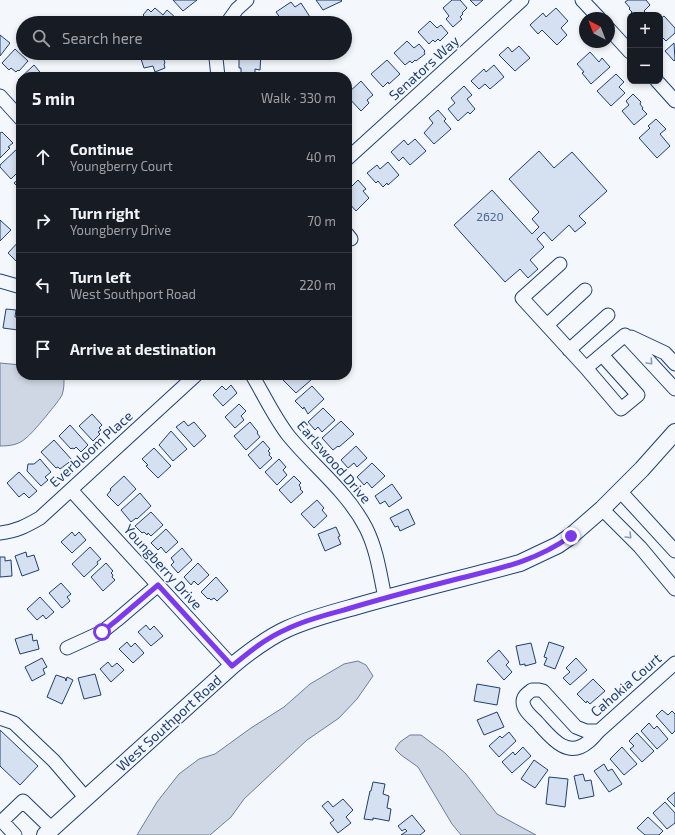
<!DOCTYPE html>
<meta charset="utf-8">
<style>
:root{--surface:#171b24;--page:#20242c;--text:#f1f3f6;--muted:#9ea1a6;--line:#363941}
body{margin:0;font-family:"Exo 2",sans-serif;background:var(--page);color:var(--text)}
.controls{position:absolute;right:12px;top:12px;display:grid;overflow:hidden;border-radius:8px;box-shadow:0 2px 6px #0003}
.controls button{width:36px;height:36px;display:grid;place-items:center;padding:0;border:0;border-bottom:1px solid var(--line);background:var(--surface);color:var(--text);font:20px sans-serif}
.compass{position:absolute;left:579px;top:12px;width:36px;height:36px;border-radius:50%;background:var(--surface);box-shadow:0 2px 6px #0003;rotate:318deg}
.stop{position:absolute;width:12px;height:12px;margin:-9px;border:3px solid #7c3aed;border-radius:50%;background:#fff}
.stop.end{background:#7c3aed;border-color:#fff;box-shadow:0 1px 4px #0008}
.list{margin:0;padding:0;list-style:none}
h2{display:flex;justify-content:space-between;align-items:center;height:52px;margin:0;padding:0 16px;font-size:17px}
h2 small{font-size:13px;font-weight:400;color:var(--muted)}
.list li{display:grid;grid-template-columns:26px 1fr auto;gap:12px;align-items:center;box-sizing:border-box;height:64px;padding:0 16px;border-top:1px solid var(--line)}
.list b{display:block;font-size:15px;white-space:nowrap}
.list p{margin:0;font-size:13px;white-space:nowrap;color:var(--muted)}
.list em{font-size:13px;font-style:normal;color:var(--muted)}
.icon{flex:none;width:22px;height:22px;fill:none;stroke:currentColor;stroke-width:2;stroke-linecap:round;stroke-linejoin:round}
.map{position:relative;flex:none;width:675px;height:835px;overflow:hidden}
.search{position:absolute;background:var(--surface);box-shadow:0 2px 6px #0003;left:16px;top:16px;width:336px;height:44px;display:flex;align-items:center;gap:10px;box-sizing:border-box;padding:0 14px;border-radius:22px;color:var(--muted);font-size:15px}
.panel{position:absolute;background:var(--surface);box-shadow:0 2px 6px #0003;left:16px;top:72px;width:336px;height:308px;border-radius:16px}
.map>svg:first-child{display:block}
</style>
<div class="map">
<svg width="675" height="835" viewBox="0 0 675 835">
<rect width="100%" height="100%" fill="#f4f7fb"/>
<!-- water -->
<path fill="#cfd7e4" stroke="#687fa3" d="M0,363L21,365V375H59L64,379C64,385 64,389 62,395C60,400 32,434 26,438C19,445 9,446 0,446Z
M358,661L366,665L373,676L357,699L339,718L307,740L244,799L231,817L210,835H137L157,802L179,774L199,759L215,754L251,728L284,707L310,684L344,664Z
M410,735H421L445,753L466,774L497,814L536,835H461L452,824L418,767L401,755L395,749L400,742Z"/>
<!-- building -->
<path fill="#d5e0f0" stroke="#1d3f73" d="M173,0H197L183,11Z
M316,0H341L342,1L323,10Z
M452,0H460L467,8L462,13L463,14L460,17L462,19L453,27L446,19L449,16L443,8Z
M470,0H483L476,6Z
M628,0H646L650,5L644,11L647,14L645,15H633L631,13L632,12L629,9L630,8L625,2Z
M291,2L295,7L301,3L310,17L300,23H288L286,20L283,22L276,12Z
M155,8L163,15L167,10L176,18L171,23H142L146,18L143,15L148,9L151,12Z
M556,8L568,21L561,28L567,35L557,45L542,30L538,34L530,25L543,13L546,17Z
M664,16L675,28V33L666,41L660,35V19Z
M430,21L437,28L441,25L448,33L440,41L438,39L435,42L433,40L429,44L418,32Z
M0,35L10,43L0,56Z
M407,41L414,48L419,44L425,51L424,52L425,54L416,61L415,60L412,63L410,61L405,65L394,53Z
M674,43L675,60L674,61L665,51Z
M519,46L530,58L515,71L499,55L508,47L512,52Z
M15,49L28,61L19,71L18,70L16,72L11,68L9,70L2,63Z
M590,52L599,62L602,58L610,67L591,84L582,73L584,72L577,64Z
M139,53H162L165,63L164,64L165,68L155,72L153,66L144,68Z
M239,53H261L260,70L255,69V75L241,74V68H239Z
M387,60L400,74L389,84L388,82L383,87L371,74Z
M34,65L44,77H21V83L18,80Z
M494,65L504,77L490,89L485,84L479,89L471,81L484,69L486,72Z
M616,74L624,82L619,87L625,93L611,106L597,91Z
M361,81L373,95L367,100L369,103L361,111L347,96V94Z
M464,86L472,95L467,99L475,109L470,114L468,112L458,121L448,109L455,103L451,98Z
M633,94L641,102L640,104L643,108L642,109L647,114L634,125L622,111L629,105L626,101Z
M438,110L446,119L444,121L451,129L434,144L424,133L433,123L429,118Z
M656,119L666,129L660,134L670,146L657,158L639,138L650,128L648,126Z
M2,132L13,143L8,147L10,148L0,158V133Z
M415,139L426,151L410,165L403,157L399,161L391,152L404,140L408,145Z
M18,148L21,152V159L18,162L21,163V169L11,179L0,167V165Z
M539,151L554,168L572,152L607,191L579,216L586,223L575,232L569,225L552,241L544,232L537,239L544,247L530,260L538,269L528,278L520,269L505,282L454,225L492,190L532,234L539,227L532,219L539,212L509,179Z
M388,162L399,175L388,185L387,183L383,187L378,181L376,183L367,173L377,165L380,169Z
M21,177V190L14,183Z
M358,180L366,189L363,191L369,198L356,211L347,201V196L352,191L349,189Z
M0,220L11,230L0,241Z
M21,239V263L18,261L17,262L8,253Z
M6,309L16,310L15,317L20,318L18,330L3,328Z
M289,375H306L311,380L296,393L283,380Z
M231,385L237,393L223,406L213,395L222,386L226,390Z
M312,386L324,399L308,414L304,407L303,409L295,401Z
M239,404L246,411L241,416L244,420L235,428L225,417Z
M323,408L335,420L322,432L318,427L315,430L308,422Z
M92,414L102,425L99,428L101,430L98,432L100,434L93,441L79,426Z
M184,421L188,426L194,422L206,436L194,447L176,427Z
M341,421L354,434L339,447L338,446L333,450L322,438Z
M250,422L258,432L257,433L260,437L246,450L234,436Z
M70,425L88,445L81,452L76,447L74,449L72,448L71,449L59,436Z
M171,431L187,449L173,461L159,445Z
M54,440L72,460L60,469L58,467L56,468L41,452Z
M263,441L270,449L268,451L270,453L269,455L272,458L260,469L248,455Z
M356,446L367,458L357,467L354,463L348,468L341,460Z
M154,448L171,466L158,478L146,466L148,465L142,459Z
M40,459L51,472L45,477L48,480L41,486L27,471L28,464H34Z
M279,459L286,467L283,470L287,475L277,485L265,472Z
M372,463L385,476L372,488L367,482L364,485L357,477Z
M19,472L37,491L29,498L24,493L19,497L7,483Z
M124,476L136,489L118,506L107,495L111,490L110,489Z
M294,476L301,483L299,485L301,488L300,489L303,492L291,503L279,490Z
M392,484L402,498L389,507L385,501L380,504L375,496Z
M140,493L151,506L137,519L136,518L131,522L121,510Z
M317,500L324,508L322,510L327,516L314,528L301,514Z
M408,509L415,524L400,531L398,526L395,527L390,518Z
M151,512L163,525L151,536L148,533L147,535L144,532L142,533L135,526Z
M336,527L340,536L338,537L341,544L325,551L318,534Z
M166,529L178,542L166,553L161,547L158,550L151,543Z
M72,532L75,536L79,532L86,540L72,553L61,542Z
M90,547L101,559L97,562L98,564L84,577L72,564Z
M182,548L192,560L178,573L171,565L174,562L171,558Z
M26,552L27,557L34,555L39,570L22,576L15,556Z
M0,557H5V561L11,560L12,576L0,577Z
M106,563L113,571L111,573L113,575L112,577L115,580L103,591L91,577Z
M198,563L209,575L198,585L194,581L191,585L184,577Z
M216,577L228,591L217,601L214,598L211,600L209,598L208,599L201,592Z
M61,583L71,594L67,597L70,601L62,608L49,593Z
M40,597L54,612L46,619L43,615L37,620L27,609Z
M146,625L150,630L154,626L163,636L151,646L138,632Z
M32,634L33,641L37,640L39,649L20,654L15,639Z
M127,642L131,647L135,643L144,653L133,663L119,649Z
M549,642L564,647L555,669L544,665L547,658L544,657Z
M531,643L536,663L525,666V664L520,665L516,646Z
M499,650L509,662L506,665L512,672L504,680L487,661Z
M42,658L47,667L43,669L45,674L32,681L25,667Z
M576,658L587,670L570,685L563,678L570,672L566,668Z
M108,662L112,667L117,663L124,670L111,682L100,669Z
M95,674L101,695L84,699L78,678Z
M56,675L65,678L66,681L67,677L73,680L62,704L47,697Z
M593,679L605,691L590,704L587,701L586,703L577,694Z
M477,684L500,688L497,705L474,701Z
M662,710L668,715L672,711L675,714V731L672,734L656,716Z
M497,712L504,727L484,735L477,720Z
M649,723L654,729L657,726L668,739L657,749L641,731Z
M0,730L38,766L20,785L0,766Z
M509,732L516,741L499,757L489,746L500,736L502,738Z
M637,733L654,751L642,762L630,749L634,746L629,741Z
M523,747L531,756L512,773L502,762L513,752L515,755Z
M622,747L637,764L624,775L610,759Z
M534,760L548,770L535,788L521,779Z
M604,764L608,771L612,769L622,784L609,792L594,771Z
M583,774L585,781L591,780L594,796L579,799L574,776Z
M549,777L568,779L565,807L546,804Z
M373,782L385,784L383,794L389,796L387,808L391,809L389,821L373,818V820L364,819L370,791H371Z
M675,792V807L667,799Z
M343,799L353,810L346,817L351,823L338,833L330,823L334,820L322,806L328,801L333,807Z
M665,802L675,813V823L667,829L653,813Z
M412,815L425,831L420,835H401L407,831L405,829L402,831L398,826Z
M648,817L663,831L659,835H645L637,828Z"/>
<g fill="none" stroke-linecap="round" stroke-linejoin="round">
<defs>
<path id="minor" d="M582,0L599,18
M227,23L237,9L247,0
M609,29L630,52
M216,53V58L218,77
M657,81L675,101
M0,96L21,119
M347,159L522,0
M347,234L351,239
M560,264L522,298L586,368
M0,281L21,287
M547,325L585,290
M625,335L675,389
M631,337L665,353L675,364
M569,350L608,315
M602,355L638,395L621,409L586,368L625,335
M252,375C264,395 274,417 288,435C313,466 347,491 366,528C377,550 380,574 385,598
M71,490L232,666
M620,491L675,551
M602,509L640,547L675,589
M0,533C17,531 26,526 40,518L196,375
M67,648L102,632L117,620L158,585
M532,690H539L543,691L576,727L586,731H599C595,735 592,739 588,742C567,760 550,736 537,722C532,717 523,710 523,702C523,696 528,693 532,690Z
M0,718L14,723L54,761L85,797
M599,731L675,663
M15,835L2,821L23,801L52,829"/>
<path id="major" d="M45,835L232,666C249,652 267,638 287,629C309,619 332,613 354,607C409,591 465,578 520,563L558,545L571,536L602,509L642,469L675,432"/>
</defs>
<!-- minor casing -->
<use href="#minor" stroke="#1d3f73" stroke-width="15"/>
<!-- major casing -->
<use href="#major" stroke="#1d3f73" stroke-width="18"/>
<!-- minor -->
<use href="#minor" stroke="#f4f7fb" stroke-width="13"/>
<!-- major -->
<use href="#major" stroke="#f4f7fb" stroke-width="16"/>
</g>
<!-- one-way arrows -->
<defs><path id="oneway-chevron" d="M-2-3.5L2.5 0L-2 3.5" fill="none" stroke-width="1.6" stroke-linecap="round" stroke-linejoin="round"/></defs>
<g stroke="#889bb7">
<use href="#oneway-chevron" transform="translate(650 362) rotate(47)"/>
<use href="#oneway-chevron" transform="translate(629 536) rotate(45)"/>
</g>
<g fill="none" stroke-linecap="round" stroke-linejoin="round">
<!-- route -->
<path stroke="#7c3aed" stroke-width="5" d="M102,632L117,620L158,585L232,666C249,652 266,638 287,629C305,620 325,615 344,610C383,598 422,588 461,578C502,568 536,561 571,536"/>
</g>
<g text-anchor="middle" stroke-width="3" stroke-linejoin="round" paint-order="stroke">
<!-- number labels -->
<g font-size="12" fill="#4b6792">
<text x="490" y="221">2620</text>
</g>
<!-- street labels -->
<g font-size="14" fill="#1d3f73" stroke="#f4f7fb">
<text transform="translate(424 68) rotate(-42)" y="5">Senators Way</text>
<text transform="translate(91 449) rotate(-42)" y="5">Everbloom Place</text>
<text transform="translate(334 462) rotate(49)" y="5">Earlswood Drive</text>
<text transform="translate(163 567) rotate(48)" y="5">Youngberry Drive</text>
<text transform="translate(626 685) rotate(-41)" y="5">Cahokia Court</text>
<text transform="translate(169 723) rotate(-42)" y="5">West Southport Road</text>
</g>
</g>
</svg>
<div class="controls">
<button>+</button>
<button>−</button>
</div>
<svg class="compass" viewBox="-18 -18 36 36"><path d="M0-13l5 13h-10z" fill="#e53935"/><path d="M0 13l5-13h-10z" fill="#9ea1a6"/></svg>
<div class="stop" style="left:102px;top:632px"></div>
<div class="stop end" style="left:571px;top:536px"></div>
<div class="search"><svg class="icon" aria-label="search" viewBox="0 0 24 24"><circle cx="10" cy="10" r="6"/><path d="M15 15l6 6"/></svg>Search here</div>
<section class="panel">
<h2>5 min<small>Walk · 330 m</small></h2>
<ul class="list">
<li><svg class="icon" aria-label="ahead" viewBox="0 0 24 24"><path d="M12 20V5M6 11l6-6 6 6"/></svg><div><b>Continue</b><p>Youngberry Court</p></div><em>40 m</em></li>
<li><svg class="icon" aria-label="right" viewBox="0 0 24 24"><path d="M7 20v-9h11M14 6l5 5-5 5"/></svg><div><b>Turn right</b><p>Youngberry Drive</p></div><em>70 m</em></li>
<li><svg class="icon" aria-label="left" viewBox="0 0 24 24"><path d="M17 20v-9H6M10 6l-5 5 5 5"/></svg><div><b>Turn left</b><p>West Southport Road</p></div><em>220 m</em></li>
<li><svg class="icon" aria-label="arrive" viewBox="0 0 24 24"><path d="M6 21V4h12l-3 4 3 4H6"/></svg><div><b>Arrive at destination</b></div></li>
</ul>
</section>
</div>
